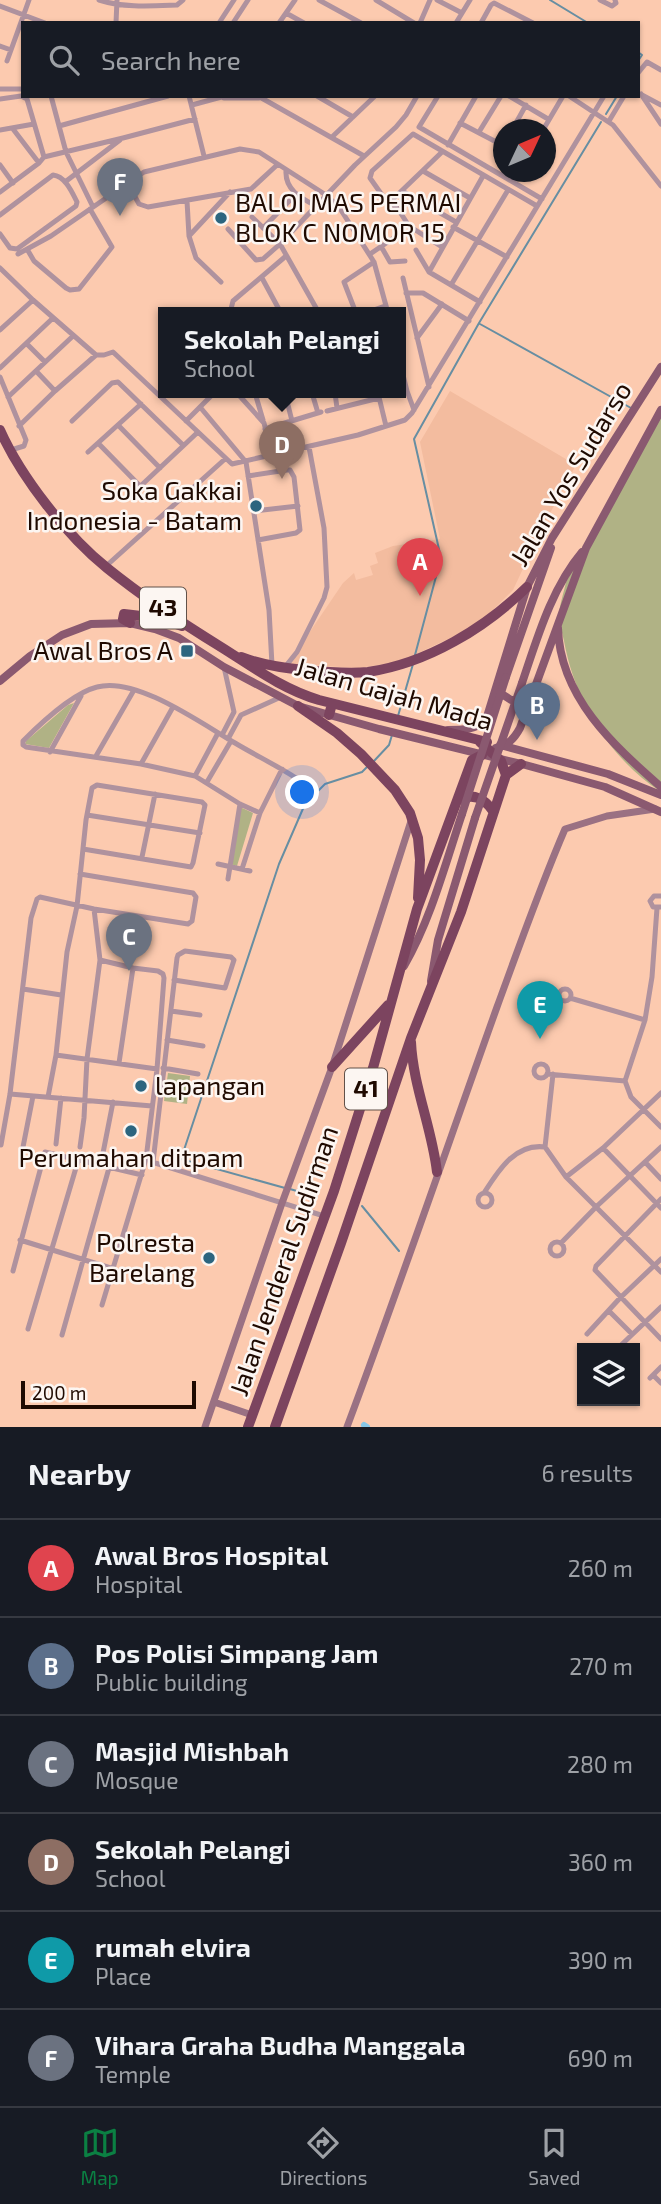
<!DOCTYPE html>
<style>
:root{--surface:#171b24;--page:#242831;--text:#f1f3f6;--muted:#9ea1a6;--line:#363941;--accent:#0b8043}
body{margin:0;font-family:"Exo 2",sans-serif;background:var(--page);color:var(--text)}
.controls{position:absolute;right:21px;bottom:21px;display:grid;overflow:hidden;border-radius:0px;box-shadow:0 2px 5px #0004}
.controls button{width:63px;height:63px;display:grid;place-items:center;padding:0;border:0;border-bottom:2px solid var(--line);background:var(--surface);color:var(--text);font:35px sans-serif}
.compass{position:absolute;left:493px;top:119px;width:63px;height:63px;border-radius:50%;background:var(--surface);box-shadow:0 2px 5px #0004;rotate:46deg}
.scale{position:absolute;left:21px;bottom:18px;width:175px;box-sizing:border-box;padding-left:7px;border:4px solid #1f0a01;border-top:0;font-size:19px;line-height:24px;white-space:nowrap;color:#1f0a01;-webkit-text-stroke:5px #fcf6f2;paint-order:stroke}
.you{position:absolute;left:303px;top:793px;width:24px;height:24px;margin:-18px;border:5px solid #fff;border-radius:50%;background:#1a73e8;box-shadow:0 0 0 10px #1a73e833}
.badge{display:grid;place-items:center;width:46px;height:46px;border-radius:50%;background:var(--accent);color:#fff;font-size:23px;font-weight:700}
.pin{position:absolute;translate:-50% -58px;filter:drop-shadow(0 2px 4px #0008)}
.pin::after{content:'';position:absolute;top:37px;width:24px;height:21px;background:inherit;clip-path:polygon(0 0,100% 0,50% 100%)}
.popup{position:absolute;left:158px;top:307px;width:248px;height:91px;box-sizing:border-box;display:grid;place-content:center;border-radius:0px;background:var(--surface);filter:drop-shadow(0 2px 5px #0005);font-size:23px;white-space:nowrap;color:var(--muted)}
.popup b{font-size:26px;color:var(--text)}
.popup::after{content:'';position:absolute;left:50%;top:100%;margin-left:-14px;border:14px solid transparent;border-top-color:var(--surface)}
.list{margin:0;padding:0;list-style:none}
h2{display:flex;justify-content:space-between;align-items:center;height:91px;margin:0;padding:0 28px;font-size:30px}
h2 small{font-size:23px;font-weight:400;color:var(--muted)}
.list li{display:grid;grid-template-columns:46px 1fr auto;gap:21px;align-items:center;box-sizing:border-box;height:98px;padding:0 28px;border-top:2px solid var(--line)}
.list b{display:block;font-size:26px;white-space:nowrap}
.list p{margin:0;font-size:23px;white-space:nowrap;color:var(--muted)}
.list em{font-size:23px;font-style:normal;color:var(--muted)}
.icon{flex:none;width:38px;height:38px;fill:none;stroke:currentColor;stroke-width:2;stroke-linecap:round;stroke-linejoin:round}
.map{position:relative;flex:none;width:661px;height:1427px;overflow:hidden}
.search{position:absolute;background:var(--surface);box-shadow:0 2px 5px #0004;left:21px;right:21px;top:21px;height:77px;display:flex;align-items:center;gap:18px;box-sizing:border-box;padding:0 24px;border-radius:0px;color:var(--muted);font-size:26px}
.sheet{height:679px;background:var(--surface)}
nav{display:flex;justify-content:space-around;align-items:center;box-sizing:border-box;height:98px;border-top:2px solid var(--line);background:var(--surface);font-size:19px;color:var(--muted)}
nav a{display:grid;justify-items:center;gap:4px}
nav .on{color:var(--accent)}
.map>svg:first-child{display:block}
</style>
<div class="map">
<svg width="661" height="1427" viewBox="0 0 661 1427">
<rect width="100%" height="100%" fill="#fccaaf"/>
<!-- built -->
<path fill="#f3bc9f" d="M450,391L576,465L542,528L513,590L489,614L461,633L399,662L358,668L288,664L343,583L354,573L356,580L373,575L370,566L378,563L375,553L393,546L440,539L420,442Z"/>
<!-- green -->
<path fill="#b0b285" d="M661,410V792C609,758 575,701 564,641C562,632 559,623 559,614C560,603 564,592 566,582Z
M74,703L49,748L25,744L26,741L68,705Z
M240,807L253,813L237,866L230,864Z
M168,1073L190,1076L187,1104L164,1101Z"/>
<g fill="none" stroke-linecap="round" stroke-linejoin="round">
<!-- stream -->
<path stroke="#678ea2" stroke-width="2" d="M550,0L588,23
M638,52L642,55L638,61
M606,114L617,96
M480,324L631,408
M415,655L441,558L414,439L479,323L601,122
M398,716L413,664
M374,761L389,745L392,735
M285,1188L181,1159L279,864L305,804L325,784L362,772L367,767
M290,1189L317,1197
M362,1206L399,1251"/>
<!-- canal -->
<path stroke="#86c7e7" stroke-width="6" d="M364,1425L367,1427"/>
<!-- street -->
<path stroke="#af929e" stroke-width="5" d="M99,0C124,8 151,6 177,5L183,0
M319,0L361,23
M376,0L414,23
M437,0L462,13
M600,0L612,6L616,3L615,0
M0,6L45,23
M286,13L304,23
M116,23L117,0
M219,23L234,0
M233,23L248,0
M279,23L295,0
M420,23L430,0
M456,23L470,0
M481,23L491,5L494,3L533,23
M0,46L11,50L29,0
M7,61L11,50
M638,73L647,62L661,70
M0,89H23
M641,94L661,124
M642,95L661,105
M51,96L66,152L93,207
M189,96L204,156
M258,96L364,156
M317,96L353,117
M438,96L419,127L542,199
M509,96L548,119
M569,96L613,125L661,186
M224,98H259
M0,99L21,96L27,99L44,157
M192,105L225,96
M609,121L624,96
M460,123L504,146
M59,126L168,96
M13,129L39,163
M0,130L34,124
M512,130L526,105
M543,130L563,96
M479,132L501,96
M332,137L375,96
M448,145L476,96
M0,165L13,183
M286,171C285,190 301,198 316,206
M423,171L470,198
M513,181L519,172
M65,182L120,140
M128,184L139,204L148,207L251,189L277,165
M402,191L456,222
M0,192L39,163L44,157L123,138L195,119
M187,201L189,236
M391,201L442,152
M0,215L53,175C65,176 72,192 77,202L76,206L17,249L10,248L0,234
M252,217L280,244L319,313
M453,227L507,257
M263,228L296,194
M228,229L256,260L263,259L280,244L355,165L396,127L406,115L417,96
M442,247L409,226L398,209L382,195L370,178L372,171L413,134L537,206
M382,248L390,262L405,261
M27,249L34,261L66,288L70,290L79,289L112,247L90,209
M416,250L429,272L480,302
M18,254L51,236L144,172L240,149L259,152L326,195L339,207L374,262L388,313
M370,254L401,233
M0,268L33,300L96,355H104L113,352L232,464L358,435L405,420L412,413L604,96
M429,272L483,176
M262,278L281,313
M403,278L429,387
M221,282L196,258L189,236L230,192
M451,285L508,190
M406,293H423L469,321
M230,313L233,301L286,256
M356,313L344,282L374,262
M365,313L385,306
M0,330L33,300
M417,338L442,304
M27,344L45,362
M401,367L407,391L414,410
M0,368L53,318
M36,371L55,391
M0,377L26,440L24,446L11,450
M237,393L264,423L272,455
M255,393L263,420
M285,393L292,421
M312,393L318,413
M335,393L337,408
M378,393L386,426
M8,397L73,336
M200,407L246,462L269,610L272,665
M327,411L379,398
M72,421L112,383L118,382L183,445
M186,421L214,393
M118,425L160,468
M19,426L55,391L96,355
M265,429L321,412
M98,443L140,486
M88,452L141,404
M248,476L287,470H290L294,477L300,530L296,533L258,540
M131,495L198,432
M254,511L298,506
M105,567L225,459
M285,667L297,652L324,598L327,587L324,528L309,447
M222,735L234,712L224,667
M228,739L241,715L281,697
M50,752L81,696
M96,756L134,690
M141,764L173,707
M195,776L218,733
M207,782L231,741
M260,813L240,804L195,776L141,764L26,747L23,745V741C41,723 73,693 97,687C136,676 202,724 235,743C255,755 276,765 296,778
M87,815L200,833
M142,857L155,794
M218,864L250,871
M242,869L260,813L282,769
M228,879L240,804
M661,896H654L650,901L653,907H661
M657,908L652,977L645,1020L625,1081L631,1097L661,1127
M100,960L133,968L158,971L163,974L164,978L157,1069L146,1159L102,1305
M559 995a6 6 0 1 1 12 0a6 6 0 1 1-12 0Z
M23,989L61,995
M570,998L645,1020
M171,1011L200,1015
M167,1040L203,1046
M56,1055L157,1069
M119,1063L133,968
M534 1071a7 7 0 1 1 14 0a7 7 0 1 1-14 0Z
M163,1068L198,1074
M547,1074L625,1081
M553,1074L545,1147L566,1177L661,1272
M10,1094L152,1106
M48,1097L56,1055L67,952L77,906L86,820L92,788L97,785L202,802L205,805L193,863L191,867L83,849
M56,1144L61,1098
M1,1145L10,1094L31,918L37,899L40,897L94,909L188,924L192,921L196,897L193,893L80,874
M23,1147L33,1096
M80,1147L84,1118L87,1059L100,960L94,909
M603,1148L661,1208
M103,1153L113,1102
M152,1162L324,1216
M153,1162L177,958L178,955L185,951L231,957L234,960L225,988L174,980
M645,1162L661,1179
M566,1177L603,1148L661,1093
M478 1200a7 7 0 1 1 14 0a7 7 0 1 1-14 0Z
M484,1193C498,1171 515,1143 545,1147
M661,1199L596,1266L595,1270L661,1339
M20,1240L114,1269
M550 1249a7 7 0 1 1 14 0a7 7 0 1 1-14 0Z
M561,1243L597,1206L661,1147
M13,1271L45,1152L142,1175
M609,1311L632,1334
M28,1329L78,1161
M587,1334L620,1298L661,1259
M62,1335L109,1168
M618,1348L661,1307
M653,1375L661,1383
M650,1378L661,1367"/>
<!-- secondary -->
<path stroke="#9a7183" stroke-width="7" d="M214,1402L252,1415
M205,1427L282,1203L332,1067L411,821
M347,1427C399,1288 447,1147 497,1007C519,947 540,887 565,829L607,816L655,809"/>
<!-- primary -->
<path stroke="#8a5970" stroke-width="8" d="M558,628C560,697 613,745 661,787
M506,677L551,548
M0,681L30,656L62,635L91,624L130,623L155,629L179,638L224,667L298,706L379,729L521,764
M522,683C537,639 551,589 582,552
M497,691L511,700H530
M448,730C462,730 475,730 486,720L527,587L552,538L661,367
M500,745L608,774L661,795
M496,748C508,745 514,739 520,728L586,548L661,410
M518,763L605,787L661,812
M404,966C431,919 445,865 462,814
M431,981L438,940L475,818"/>
<!-- highway -->
<path stroke="#7c445f" stroke-width="10" d="M0,430C21,477 67,536 107,568C143,597 182,623 221,647C253,667 282,689 319,700L487,742
M130,623L123,619L124,614L158,618L182,626
M241,657C262,665 282,668 304,670C325,672 347,674 368,672C428,663 485,628 527,587
M298,706L337,733L361,754L395,790L410,813L418,838L420,860L418,898
M329,715L332,704
M480,742L501,761L506,775
M461,799C474,793 485,799 493,811
M411,1042C413,1086 432,1128 437,1172
M332,1067L388,1005
M248,1427L334,1191L373,1068L417,909L472,760L482,755
M275,1427L341,1243L411,1038L461,912L506,775L521,764"/>
<!-- primary-bridge -->
<path stroke="#8a5970" stroke-width="8" d="M462,814L506,677
M475,818L522,683"/>
</g>
<!-- markers -->
<g fill="#2c657f" stroke="#fcf6f2" stroke-width="2.5">
<circle cx="221" cy="218" r="7"/>
<circle cx="256" cy="506" r="7"/>
<rect x="180" y="644" width="14" height="14" rx="3.5"/>
<circle cx="141" cy="1086" r="7"/>
<circle cx="131" cy="1131" r="7"/>
<circle cx="209" cy="1258" r="7"/>
</g>
<g text-anchor="middle" stroke-width="5" stroke-linejoin="round" paint-order="stroke">
<!-- shield labels -->
<g fill="#fcf6f2" stroke="#615149" stroke-width="2">
<rect x="140" y="587.5" width="46" height="41" rx="5"/>
<rect x="345" y="1068.5" width="42" height="41" rx="5"/>
</g>
<g font-size="24" font-weight="bold" fill="#1f0a01">
<text x="163" y="616">43</text>
<text x="366" y="1097">41</text>
</g>
<!-- poi labels -->
<g font-size="26" fill="#1f0a01" stroke="#fcf6f2" text-anchor="end">
<text x="235" y="212" text-anchor="start">BALOI MAS PERMAI<tspan x="235" dy="30">BLOK C NOMOR 15</tspan></text>
<text x="242" y="500">Soka Gakkai<tspan x="242" dy="30">Indonesia - Batam</tspan></text>
<text x="173" y="660">Awal Bros A</text>
<text x="155" y="1095" text-anchor="start">lapangan</text>
<text x="131" y="1167" text-anchor="middle">Perumahan ditpam</text>
<text x="195" y="1252">Polresta<tspan x="195" dy="30">Barelang</tspan></text>
</g>
<!-- street labels -->
<g font-size="26" fill="#1f0a01" stroke="#fcf6f2">
<text transform="translate(571 474) rotate(-59)" y="9">Jalan Yos Sudarso</text>
<text transform="translate(394 694) rotate(16)" y="9">Jalan Gajah Mada</text>
<text transform="translate(284 1261) rotate(-71)" y="9">Jalan Jenderal Sudirman</text>
</g>
</g>
</svg>
<div class="controls">
<button><svg class="icon" aria-label="layers" viewBox="0 0 24 24"><path d="M12 4l9 5-9 5-9-5zM3 14l9 5 9-5"/></svg></button>
</div>
<svg class="compass" viewBox="-18 -18 36 36"><path d="M0-13l5 13h-10z" fill="#e53935"/><path d="M0 13l5-13h-10z" fill="#9ea1a6"/></svg>
<div class="scale">200 m</div>
<div class="you"></div>
<div class="pin badge" style="left:420px;top:596px;background:#e0444e">A</div>
<div class="pin badge" style="left:537px;top:740px;background:#5c6f8a">B</div>
<div class="pin badge" style="left:129px;top:971px;background:#6b7280">C</div>
<div class="pin badge" style="left:282px;top:479px;background:#8d6e63">D</div>
<div class="popup"><b>Sekolah Pelangi</b>School</div>
<div class="pin badge" style="left:540px;top:1039px;background:#0f9aa8">E</div>
<div class="pin badge" style="left:120px;top:216px;background:#6b7280">F</div>
<div class="search"><svg class="icon" aria-label="search" viewBox="0 0 24 24"><circle cx="10" cy="10" r="6"/><path d="M15 15l6 6"/></svg>Search here</div>
</div>
<section class="sheet">
<h2>Nearby<small>6 results</small></h2>
<ul class="list">
<li><span class="badge" style="background:#e0444e">A</span><div><b>Awal Bros Hospital</b><p>Hospital</p></div><em>260 m</em></li>
<li><span class="badge" style="background:#5c6f8a">B</span><div><b>Pos Polisi Simpang Jam</b><p>Public building</p></div><em>270 m</em></li>
<li><span class="badge" style="background:#6b7280">C</span><div><b>Masjid Mishbah</b><p>Mosque</p></div><em>280 m</em></li>
<li><span class="badge" style="background:#8d6e63">D</span><div><b>Sekolah Pelangi</b><p>School</p></div><em>360 m</em></li>
<li><span class="badge" style="background:#0f9aa8">E</span><div><b>rumah elvira</b><p>Place</p></div><em>390 m</em></li>
<li><span class="badge" style="background:#6b7280">F</span><div><b>Vihara Graha Budha Manggala</b><p>Temple</p></div><em>690 m</em></li>
</ul>
</section>
<nav>
<a class="on"><svg class="icon" aria-label="map" viewBox="0 0 24 24"><path d="M3 6l6-2 6 2 6-2v14l-6 2-6-2-6 2zM9 4v14M15 6v14"/></svg>Map</a>
<a><svg class="icon" aria-label="directions" viewBox="0 0 24 24"><path d="M12 3l9 9-9 9-9-9zM9 14v-3h6M13 9l2 2-2 2"/></svg>Directions</a>
<a><svg class="icon" aria-label="saved" viewBox="0 0 24 24"><path d="M7 4h10v16l-5-4-5 4z"/></svg>Saved</a>
</nav>
